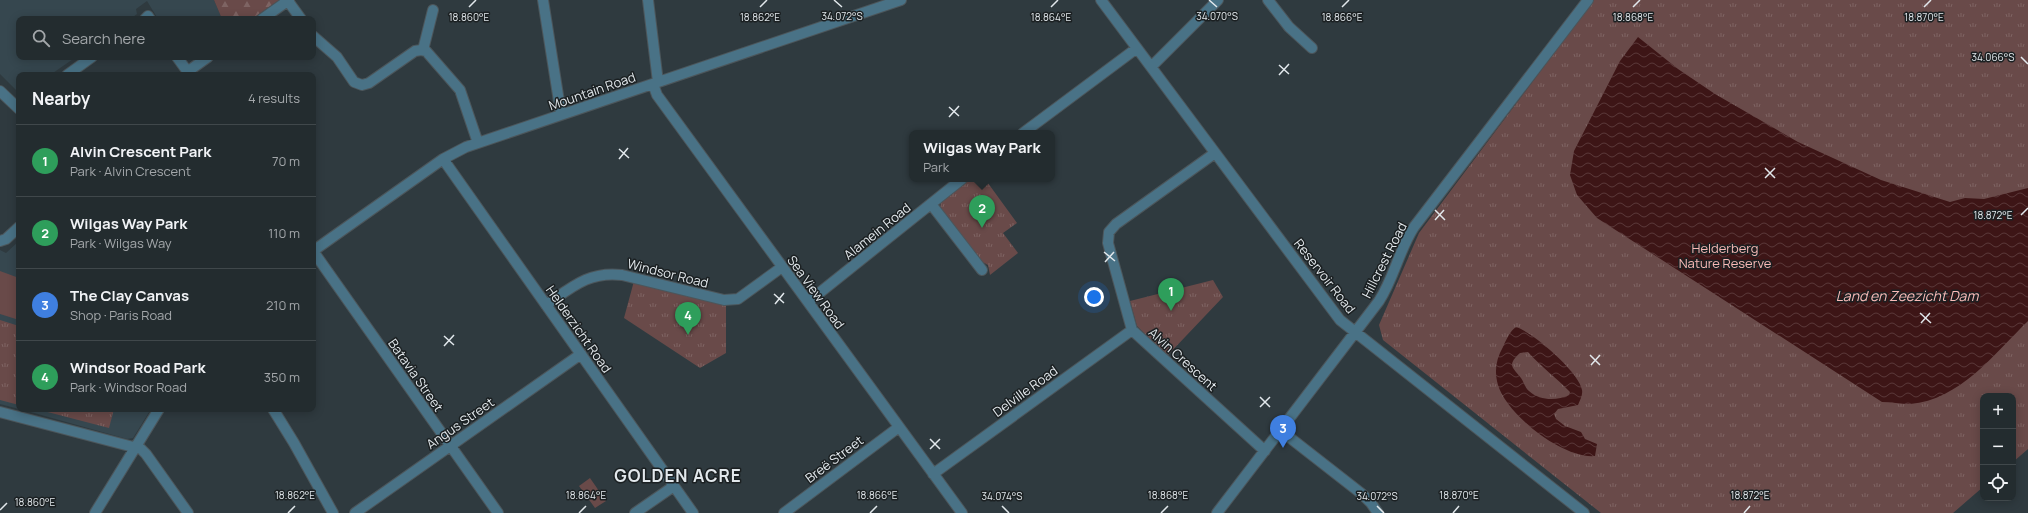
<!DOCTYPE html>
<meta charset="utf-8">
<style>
:root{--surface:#232c2f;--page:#2f383b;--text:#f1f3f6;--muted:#a3a7aa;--line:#40484b;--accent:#ea580c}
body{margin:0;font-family:Manrope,sans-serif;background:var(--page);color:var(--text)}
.controls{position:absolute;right:12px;bottom:12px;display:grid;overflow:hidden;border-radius:8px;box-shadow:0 2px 10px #0003}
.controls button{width:36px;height:36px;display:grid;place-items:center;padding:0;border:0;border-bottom:1px solid var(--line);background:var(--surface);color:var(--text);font:20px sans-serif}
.you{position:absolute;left:1094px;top:297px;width:14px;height:14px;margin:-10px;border:3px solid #fff;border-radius:50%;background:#1a73e8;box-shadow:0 0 0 6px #1a73e833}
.badge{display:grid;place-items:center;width:26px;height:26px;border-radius:50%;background:var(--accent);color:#fff;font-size:13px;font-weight:700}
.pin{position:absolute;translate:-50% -33px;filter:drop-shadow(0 1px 2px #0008)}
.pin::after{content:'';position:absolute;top:21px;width:14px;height:12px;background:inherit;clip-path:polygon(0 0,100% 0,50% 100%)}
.popup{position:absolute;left:909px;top:130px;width:146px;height:52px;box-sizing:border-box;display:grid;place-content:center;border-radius:8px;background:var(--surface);filter:drop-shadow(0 1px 3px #0005);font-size:13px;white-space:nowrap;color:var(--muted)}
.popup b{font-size:15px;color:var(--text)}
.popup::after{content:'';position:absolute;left:50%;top:100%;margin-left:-8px;border:8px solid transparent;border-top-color:var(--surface)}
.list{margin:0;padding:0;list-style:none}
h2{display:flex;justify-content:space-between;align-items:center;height:52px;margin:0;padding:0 16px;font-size:17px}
h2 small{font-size:13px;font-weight:400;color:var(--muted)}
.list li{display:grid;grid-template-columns:26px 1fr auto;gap:12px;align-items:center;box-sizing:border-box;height:72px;padding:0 16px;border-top:1px solid var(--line)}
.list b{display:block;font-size:15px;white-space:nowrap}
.list p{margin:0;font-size:13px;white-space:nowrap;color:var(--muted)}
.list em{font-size:13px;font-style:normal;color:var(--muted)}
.icon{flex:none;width:22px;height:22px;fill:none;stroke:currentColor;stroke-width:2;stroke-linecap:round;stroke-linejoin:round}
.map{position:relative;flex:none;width:2028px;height:513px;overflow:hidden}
.search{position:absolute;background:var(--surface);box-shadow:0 2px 10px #0003;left:16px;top:16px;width:300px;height:44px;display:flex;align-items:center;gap:10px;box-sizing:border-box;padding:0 14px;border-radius:8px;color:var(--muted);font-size:15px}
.panel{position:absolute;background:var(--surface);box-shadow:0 2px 10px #0003;left:16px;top:72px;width:300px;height:340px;border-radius:8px}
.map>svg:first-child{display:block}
</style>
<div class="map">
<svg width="2028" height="513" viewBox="0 0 2028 513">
<defs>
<pattern id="forest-firs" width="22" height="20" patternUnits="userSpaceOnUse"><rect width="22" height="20" fill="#694a49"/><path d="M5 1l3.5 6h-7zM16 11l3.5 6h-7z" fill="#7e6463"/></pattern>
<pattern id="park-tufts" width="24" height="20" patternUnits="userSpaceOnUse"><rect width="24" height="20" fill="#694a49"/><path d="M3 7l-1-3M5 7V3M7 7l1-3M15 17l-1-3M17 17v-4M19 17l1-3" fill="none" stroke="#7e6463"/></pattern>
<pattern id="water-waves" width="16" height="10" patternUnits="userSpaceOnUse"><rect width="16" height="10" fill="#3d1516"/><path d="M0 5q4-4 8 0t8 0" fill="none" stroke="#593738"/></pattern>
</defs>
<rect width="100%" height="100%" fill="#2f3a3f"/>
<!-- built -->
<path fill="#36474f" d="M0,0H214L222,19H158L147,1L136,9L137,14L130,19H19V57H76L50,75H19V93L0,74Z
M19,241V409L0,404V250L6,253Z
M20,409H151L133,438L127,439Z"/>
<!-- green -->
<path fill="#694a49" d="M0,271L19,278V320L0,314Z
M590,478L606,501L595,508L579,486Z"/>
<!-- forest -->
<path fill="url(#forest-firs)" d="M214,0H279L252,19H222Z"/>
<!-- park -->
<path fill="url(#park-tufts)" d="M1594,0H2028V449L2013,462V396H1983V487L1953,513H1601L1383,340L1379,325L1419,233Z
M969,179H985L1017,223L1003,233L1018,253L990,275L988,265L979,260L940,209L941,202Z
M1213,280L1223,297L1167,356L1137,326L1130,301Z
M634,281L726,304V353L700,368L624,318Z
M0,320L19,326V405L0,400Z
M36,409H114L109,428Z"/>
<!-- water -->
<path fill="url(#water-waves)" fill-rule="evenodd" d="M1638,37L1678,69L1715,94L1798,142L1881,180L1950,202L1965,198L1984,199L2028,188V321C1994,354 1960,400 1910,404C1901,404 1891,402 1882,402L1597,218L1577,195L1570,175L1574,151L1620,61Z
M1516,327C1533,332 1580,373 1582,390C1583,395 1580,400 1578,405L1558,409L1554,414L1556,419L1565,426L1581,432L1585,439L1597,444L1595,456C1563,459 1507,415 1498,385C1494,371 1496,359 1503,347C1506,340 1510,331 1516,327ZM1528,352C1541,367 1557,378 1570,392L1569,395C1557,401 1540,401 1529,391C1525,388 1524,382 1521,378C1512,367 1507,365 1520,353Z"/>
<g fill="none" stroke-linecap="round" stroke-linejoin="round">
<defs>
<path id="minor" d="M543,0L561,114
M648,0L658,82
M1101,0L1340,320L1584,513
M1268,0L1289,27L1312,48
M288,1L301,19
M145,19L148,16L150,19
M262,19L289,0
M313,36L337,57L354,82L362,85L369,83L415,51L421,50L426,51L460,90L478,143
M423,50L433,10
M177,57L190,75
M1151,67L1218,0
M187,72L208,57
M67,75L92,57
M653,84L657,95L962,513
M0,91L19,109
M1023,133L1137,48
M1215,153L1116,224L1109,232L1108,243L1132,330L1265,451
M443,159L693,513
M931,204L982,270
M0,241L6,239L19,227
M313,251L443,159L466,147L901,0
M313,251L498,513
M808,302L962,179
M546,305C572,287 589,271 622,275L724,300L738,299L782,267
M273,409L294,443L333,513
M0,412L141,449L146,454L188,513
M1280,430L1362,494L1371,503L1378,513
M933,474L1132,330
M95,513L159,409
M355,513L581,354
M635,513L674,486
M784,513L899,427
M1217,513L1379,301C1394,278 1399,250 1414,227L1588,0"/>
</defs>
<!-- minor casing -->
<use href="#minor" stroke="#4c565b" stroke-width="12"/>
<!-- minor -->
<use href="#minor" stroke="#497286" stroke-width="10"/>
</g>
<!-- ticks -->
<path fill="none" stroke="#e2e8ec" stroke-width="1.5" d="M834,0L842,7M1209,0L1217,7M469,7L476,0M760,7L767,0M1051,7L1058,0M1342,7L1349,0M1633,7L1640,0M1924,7L1931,0M2021,57L2028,64M1279,65L1289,74M1279,75L1289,64M949,107L959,116M949,117L959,106M619,149L629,158M619,159L628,148M1765,168L1775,178M1765,178L1775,168M1435,210L1445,220M2021,215L2028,208M1435,220L1444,210M1104,252L1115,261M1105,262L1114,252M774,294L784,303M775,304L784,293M1920,313L1931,323M1921,323L1930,313M444,336L454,345M444,346L454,335M1590,355L1600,365M1591,365L1600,355M1260,397L1270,407M1260,407L1270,397M930,439L940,449M930,449L940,439M1002,506L1009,513M1377,506L1384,513M0,510L7,503M288,513L295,506M579,513L586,506M870,513L877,506M1161,513L1168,506M1453,513L1459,506M1744,513L1750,506"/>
<g text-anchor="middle" stroke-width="3" stroke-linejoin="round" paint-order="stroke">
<!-- street labels -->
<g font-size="13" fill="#e2e8ec" stroke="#1b2022">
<text transform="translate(592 91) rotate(-19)" y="5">Mountain Road</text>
<text transform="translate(877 231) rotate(-39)" y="5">Alamein Road</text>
<text transform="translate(1384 260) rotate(-63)" y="5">Hillcrest Road</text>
<text transform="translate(668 273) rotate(14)" y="5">Windsor Road</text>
<text transform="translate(1325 276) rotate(52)" y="5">Reservoir Road</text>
<text transform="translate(816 292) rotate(54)" y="5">Sea View Road</text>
<text transform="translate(579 329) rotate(55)" y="5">Helderzicht Road</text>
<text transform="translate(1183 359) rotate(42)" y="5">Alvin Crescent</text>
<text transform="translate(416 375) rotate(55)" y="5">Batavia Street</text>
<text transform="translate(1025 391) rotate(-36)" y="5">Delville Road</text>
<text transform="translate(460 423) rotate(-35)" y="5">Angus Street</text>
<text transform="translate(834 459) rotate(-37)" y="5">Breë Street</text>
</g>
<!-- park labels -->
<g font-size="13" fill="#f7b8b5" stroke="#1b2022">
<text x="1725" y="253">Helderberg<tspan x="1725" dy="15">Nature Reserve</tspan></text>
</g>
<!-- water labels -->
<g font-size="14" font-style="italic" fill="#fbbcb9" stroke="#1b2022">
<text x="1907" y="301">Land en Zeezicht Dam</text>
</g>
<!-- district labels -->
<g font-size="17" font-weight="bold" letter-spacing="1" fill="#e2e8ec" stroke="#1b2022">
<text x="678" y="482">GOLDEN ACRE</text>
</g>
</g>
<g font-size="10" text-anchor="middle" fill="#e2e8ec" stroke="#1b2022" stroke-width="3" stroke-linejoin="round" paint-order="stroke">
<text x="842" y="20">34.072°S</text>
<text x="1217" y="20">34.070°S</text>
<text x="469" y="21">18.860°E</text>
<text x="760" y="21">18.862°E</text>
<text x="1342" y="21">18.866°E</text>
<text x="1051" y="21">18.864°E</text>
<text x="1633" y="21">18.868°E</text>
<text x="1924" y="21">18.870°E</text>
<text x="1993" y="61">34.066°S</text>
<text x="1993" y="219">18.872°E</text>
<text x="295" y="499">18.862°E</text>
<text x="586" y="499">18.864°E</text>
<text x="877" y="499">18.866°E</text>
<text x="1168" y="499">18.868°E</text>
<text x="1459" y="499">18.870°E</text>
<text x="1750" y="499">18.872°E</text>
<text x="1002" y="500">34.074°S</text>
<text x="1377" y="500">34.072°S</text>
<text x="35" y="506">18.860°E</text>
</g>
</svg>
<div class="controls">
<button>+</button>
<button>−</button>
<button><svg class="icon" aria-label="locate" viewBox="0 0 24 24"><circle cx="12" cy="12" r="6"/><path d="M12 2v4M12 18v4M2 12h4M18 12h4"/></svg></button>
</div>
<div class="you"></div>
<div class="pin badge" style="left:1171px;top:311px;background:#2e9e5b">1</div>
<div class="pin badge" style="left:982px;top:228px;background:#2e9e5b">2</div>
<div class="popup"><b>Wilgas Way Park</b>Park</div>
<div class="pin badge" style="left:1283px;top:448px;background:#3f7fe0">3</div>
<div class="pin badge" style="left:688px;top:335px;background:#2e9e5b">4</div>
<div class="search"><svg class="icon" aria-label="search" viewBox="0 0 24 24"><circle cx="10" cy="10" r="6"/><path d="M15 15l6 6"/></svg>Search here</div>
<section class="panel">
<h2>Nearby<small>4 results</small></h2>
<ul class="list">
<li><span class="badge" style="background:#2e9e5b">1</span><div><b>Alvin Crescent Park</b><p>Park · Alvin Crescent</p></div><em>70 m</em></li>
<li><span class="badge" style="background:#2e9e5b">2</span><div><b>Wilgas Way Park</b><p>Park · Wilgas Way</p></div><em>110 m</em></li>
<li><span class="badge" style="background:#3f7fe0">3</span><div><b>The Clay Canvas</b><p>Shop · Paris Road</p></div><em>210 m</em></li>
<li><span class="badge" style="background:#2e9e5b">4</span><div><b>Windsor Road Park</b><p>Park · Windsor Road</p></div><em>350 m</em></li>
</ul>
</section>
</div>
